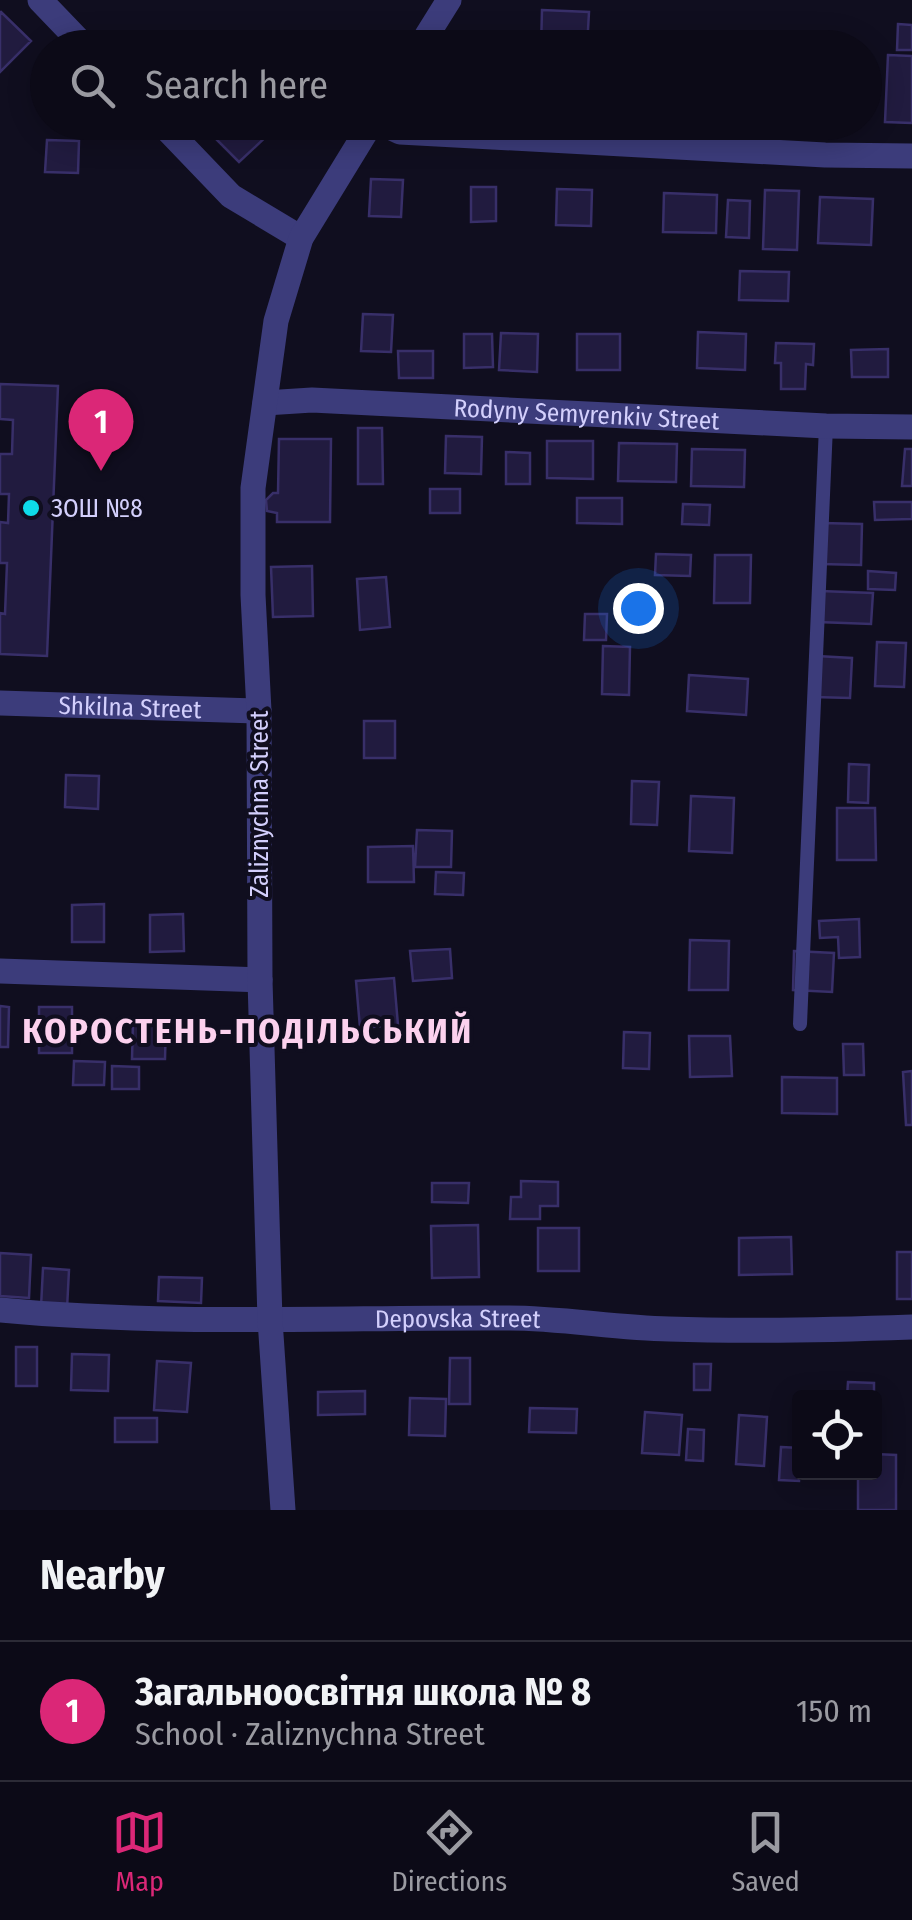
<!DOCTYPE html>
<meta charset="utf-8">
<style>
:root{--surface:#0c0a17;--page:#1a1824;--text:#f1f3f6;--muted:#9a9aa1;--line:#2c2b36;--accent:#db2777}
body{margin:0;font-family:"Fira Sans Condensed",sans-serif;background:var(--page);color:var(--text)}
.controls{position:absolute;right:30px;bottom:30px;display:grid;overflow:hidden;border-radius:10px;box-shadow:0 5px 25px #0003}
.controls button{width:90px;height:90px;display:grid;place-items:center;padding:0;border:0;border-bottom:2px solid var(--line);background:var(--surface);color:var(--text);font:50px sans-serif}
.you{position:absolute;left:638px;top:608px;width:35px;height:35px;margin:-25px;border:8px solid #fff;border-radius:50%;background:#1a73e8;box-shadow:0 0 0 15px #1a73e833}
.badge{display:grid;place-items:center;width:65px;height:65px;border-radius:50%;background:var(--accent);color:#fff;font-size:32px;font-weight:700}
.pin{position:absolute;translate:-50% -82px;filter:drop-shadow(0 2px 5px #0008)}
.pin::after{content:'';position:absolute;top:52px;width:35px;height:30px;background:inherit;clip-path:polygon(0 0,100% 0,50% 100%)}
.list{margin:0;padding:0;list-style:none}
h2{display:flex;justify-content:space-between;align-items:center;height:130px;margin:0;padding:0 40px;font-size:42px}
h2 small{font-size:32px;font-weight:400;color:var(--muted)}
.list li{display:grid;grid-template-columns:65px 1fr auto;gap:30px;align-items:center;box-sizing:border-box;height:140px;padding:0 40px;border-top:2px solid var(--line)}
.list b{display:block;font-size:38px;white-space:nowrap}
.list p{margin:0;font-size:32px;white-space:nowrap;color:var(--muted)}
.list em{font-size:32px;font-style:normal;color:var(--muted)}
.icon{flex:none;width:55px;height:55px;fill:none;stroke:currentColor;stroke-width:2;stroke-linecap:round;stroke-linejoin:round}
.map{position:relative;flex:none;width:912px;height:1510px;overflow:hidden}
.search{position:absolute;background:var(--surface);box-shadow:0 5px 25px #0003;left:30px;right:30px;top:30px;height:110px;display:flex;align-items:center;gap:25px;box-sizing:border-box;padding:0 35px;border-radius:55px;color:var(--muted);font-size:38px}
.sheet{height:270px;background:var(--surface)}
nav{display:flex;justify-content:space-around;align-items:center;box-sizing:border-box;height:140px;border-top:2px solid var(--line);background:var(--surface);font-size:28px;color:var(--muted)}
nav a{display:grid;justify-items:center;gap:5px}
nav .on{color:var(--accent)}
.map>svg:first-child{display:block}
</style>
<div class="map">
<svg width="912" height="1510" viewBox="0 0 912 1510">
<rect width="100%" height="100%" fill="#100e1f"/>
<!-- building -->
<path fill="#211b3f" stroke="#382f69" stroke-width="2.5" d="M542,10L589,12L587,48H541Z
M1,12L31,41L0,72V13Z
M898,24L912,25V50H897Z
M760,36H792V48H760Z
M888,55L912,56V123L885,122Z
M215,122H260L270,133L239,162L207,130Z
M47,140L79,141L78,173L45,172Z
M371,179L403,180L401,217L369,216Z
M471,187H496V221L471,222Z
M557,189L592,190L591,226L556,225Z
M765,190L799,191L797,250L763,249Z
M664,193L717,195L716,233L663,232Z
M820,197L873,199L871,245L818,243Z
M728,200L750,201L749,238L726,237Z
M740,271L789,272L788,301L739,300Z
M363,314L393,315L391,352L361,351Z
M698,332L746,334L745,370L697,368Z
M501,333L538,334L537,372L499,370Z
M464,334H492L493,367L464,368Z
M577,334H620V370H577Z
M776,343L814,344L813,365L806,364L805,389H781V363H775Z
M888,349V377H852L851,350Z
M398,351H433V378H399Z
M0,384L58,386L47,656L0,654V613L5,614L7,563H0V522L8,523L9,494H0V454H12L13,420L0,419Z
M358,428H382L383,484H358Z
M446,436L482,437L481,474L445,473Z
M279,439H331L330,522H277V513L267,511L266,500L273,493H278Z
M547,441H593V479L547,478Z
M619,443L677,444L676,482L618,481Z
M692,449L745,450L744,487L691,486Z
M905,449H912V486H902Z
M506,452L530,453V484H506Z
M430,489H460V513H430Z
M577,498H622V524L577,523Z
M874,502H912V519L875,520Z
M683,504L710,505L709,525L682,524Z
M822,523L862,524L861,565L821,564Z
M656,554L691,555L690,576L655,575Z
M715,555H751L750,603H714Z
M312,566L313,616L273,617L271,567Z
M868,571L896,573L895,590L868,589Z
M386,577L390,627L360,630L357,579Z
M820,591L873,593L871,624L818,622Z
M585,614H607L606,640H584Z
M877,642L906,643L904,687L875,686Z
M603,646L630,647L629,695L602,694Z
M817,656L852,658L850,698L814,697Z
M689,675L748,679L746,715L687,711Z
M364,721H395V758H364Z
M849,764L869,765L868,803L848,802Z
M66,775L99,776L98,809L65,807Z
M632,781L659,782L657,825L631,824Z
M691,796L734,798L732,853L689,851Z
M837,808H875L876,860H837Z
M417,830L452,831L451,867H415Z
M413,846L414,882H368V847Z
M436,872L464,873L463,895L435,894Z
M104,904V942H72V905Z
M183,914L184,951L150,952V915Z
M859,919L860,957L839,958L838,937L820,938L819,921Z
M690,940L729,941L728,990H689Z
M450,949L452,978L413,981L410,951Z
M794,951L834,953L832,992L793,990Z
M394,978L398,1025L360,1028L356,981Z
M0,1006L9,1007L8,1047H0Z
M39,1007H72V1053H39Z
M133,1021L166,1022L165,1059H132Z
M624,1032L650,1033L649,1069L623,1068Z
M689,1036H730L732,1076L690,1077Z
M843,1044H863L864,1075H844Z
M74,1061L105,1062L104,1085H73Z
M112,1066L139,1067V1089H112Z
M912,1071V1125H906L903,1072Z
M782,1077L837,1078V1114L782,1113Z
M521,1181L558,1182V1206H540V1219H510L511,1197H521Z
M432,1183H469L468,1203L432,1202Z
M478,1225L479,1277L432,1278L431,1226Z
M538,1228H579V1271H538Z
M791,1237L792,1274L739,1275V1238Z
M897,1252H912V1299H897Z
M0,1253L31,1255L29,1298L0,1296Z
M43,1268L69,1270L67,1309L41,1307Z
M159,1277L202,1278L201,1303L158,1301Z
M16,1347H37V1386H16Z
M72,1354L109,1355L108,1391L71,1390Z
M450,1358H470V1404H449Z
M157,1361L191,1363L187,1412L154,1410Z
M694,1364H711L710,1390H694Z
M848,1382L874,1383V1398H847Z
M365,1391V1414L318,1415V1392Z
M410,1398L446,1399L445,1436L409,1435Z
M530,1408L577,1409L576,1433L529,1432Z
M645,1412L682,1415L679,1455L642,1453Z
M739,1415L767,1417L764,1466L736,1464Z
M115,1418H157V1442H115Z
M688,1429L704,1430L703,1461L686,1460Z
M781,1447L800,1448L799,1481L779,1480Z
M874,1454L896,1455V1510H858V1472H874Z"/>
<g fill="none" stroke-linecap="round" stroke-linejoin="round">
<!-- service -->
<path stroke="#3c3c7b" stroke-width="14" d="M800,1024L826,426"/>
<!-- minor -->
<g stroke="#3c3c7b" stroke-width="25">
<path d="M40,0L86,48"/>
<path d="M160,122L231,196L301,238"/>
<path d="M379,122L400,132L825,155L912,156"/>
<path id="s1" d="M265,403L312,400L826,426L912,427"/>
<path id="s2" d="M0,703L259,711"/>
<path d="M0,971L260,980"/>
<path id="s3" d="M0,1310C169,1326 340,1317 509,1318C562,1318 615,1328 669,1329C750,1332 831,1330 912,1327"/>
</g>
<!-- tertiary -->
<path stroke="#3c3c7b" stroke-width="25" d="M419,48L449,0
M283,1510L270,1320L260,980L259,711L253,595V488L276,321L301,238L372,122"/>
</g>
<!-- markers -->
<circle fill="#0edbe9" stroke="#100e1f" stroke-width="4" cx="31" cy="508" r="10"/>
<g text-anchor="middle" stroke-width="8" stroke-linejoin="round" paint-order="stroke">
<!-- street labels -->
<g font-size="25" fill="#d3cffc" stroke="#100e1f">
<text dy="9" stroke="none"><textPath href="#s1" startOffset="322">Rodyny Semyrenkiv Street</textPath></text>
<text dy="9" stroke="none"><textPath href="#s2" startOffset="130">Shkilna Street</textPath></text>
<text transform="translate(259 804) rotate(-90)" y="9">Zaliznychna Street</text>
<text dy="9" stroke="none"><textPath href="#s3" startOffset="458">Depovska Street</textPath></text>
</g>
<!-- poi labels -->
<g font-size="25" fill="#d3cffc" stroke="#100e1f" text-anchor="start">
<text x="51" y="517">ЗОШ №8</text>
</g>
<!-- district labels -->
<g font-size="35" font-weight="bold" letter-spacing="2.5" fill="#fcd1ee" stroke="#100e1f">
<text x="248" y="1043">КОРОСТЕНЬ-ПОДІЛЬСЬКИЙ</text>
</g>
</g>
</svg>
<div class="controls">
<button><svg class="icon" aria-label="locate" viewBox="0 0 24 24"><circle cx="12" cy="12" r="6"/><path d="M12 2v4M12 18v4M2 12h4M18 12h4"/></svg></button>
</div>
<div class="you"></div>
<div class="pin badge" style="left:101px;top:471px">1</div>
<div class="search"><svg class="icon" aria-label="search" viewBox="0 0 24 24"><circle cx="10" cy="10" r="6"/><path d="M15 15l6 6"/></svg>Search here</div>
</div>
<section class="sheet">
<h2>Nearby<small></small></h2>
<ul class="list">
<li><span class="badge">1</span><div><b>Загальноосвітня школа № 8</b><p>School · Zaliznychna Street</p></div><em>150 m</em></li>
</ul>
</section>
<nav>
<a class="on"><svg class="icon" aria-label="map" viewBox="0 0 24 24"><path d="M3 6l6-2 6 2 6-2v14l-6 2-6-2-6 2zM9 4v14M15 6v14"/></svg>Map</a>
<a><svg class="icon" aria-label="directions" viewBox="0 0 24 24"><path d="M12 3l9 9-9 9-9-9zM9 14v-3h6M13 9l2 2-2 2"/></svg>Directions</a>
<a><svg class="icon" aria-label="saved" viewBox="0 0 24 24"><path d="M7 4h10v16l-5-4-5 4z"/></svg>Saved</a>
</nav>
